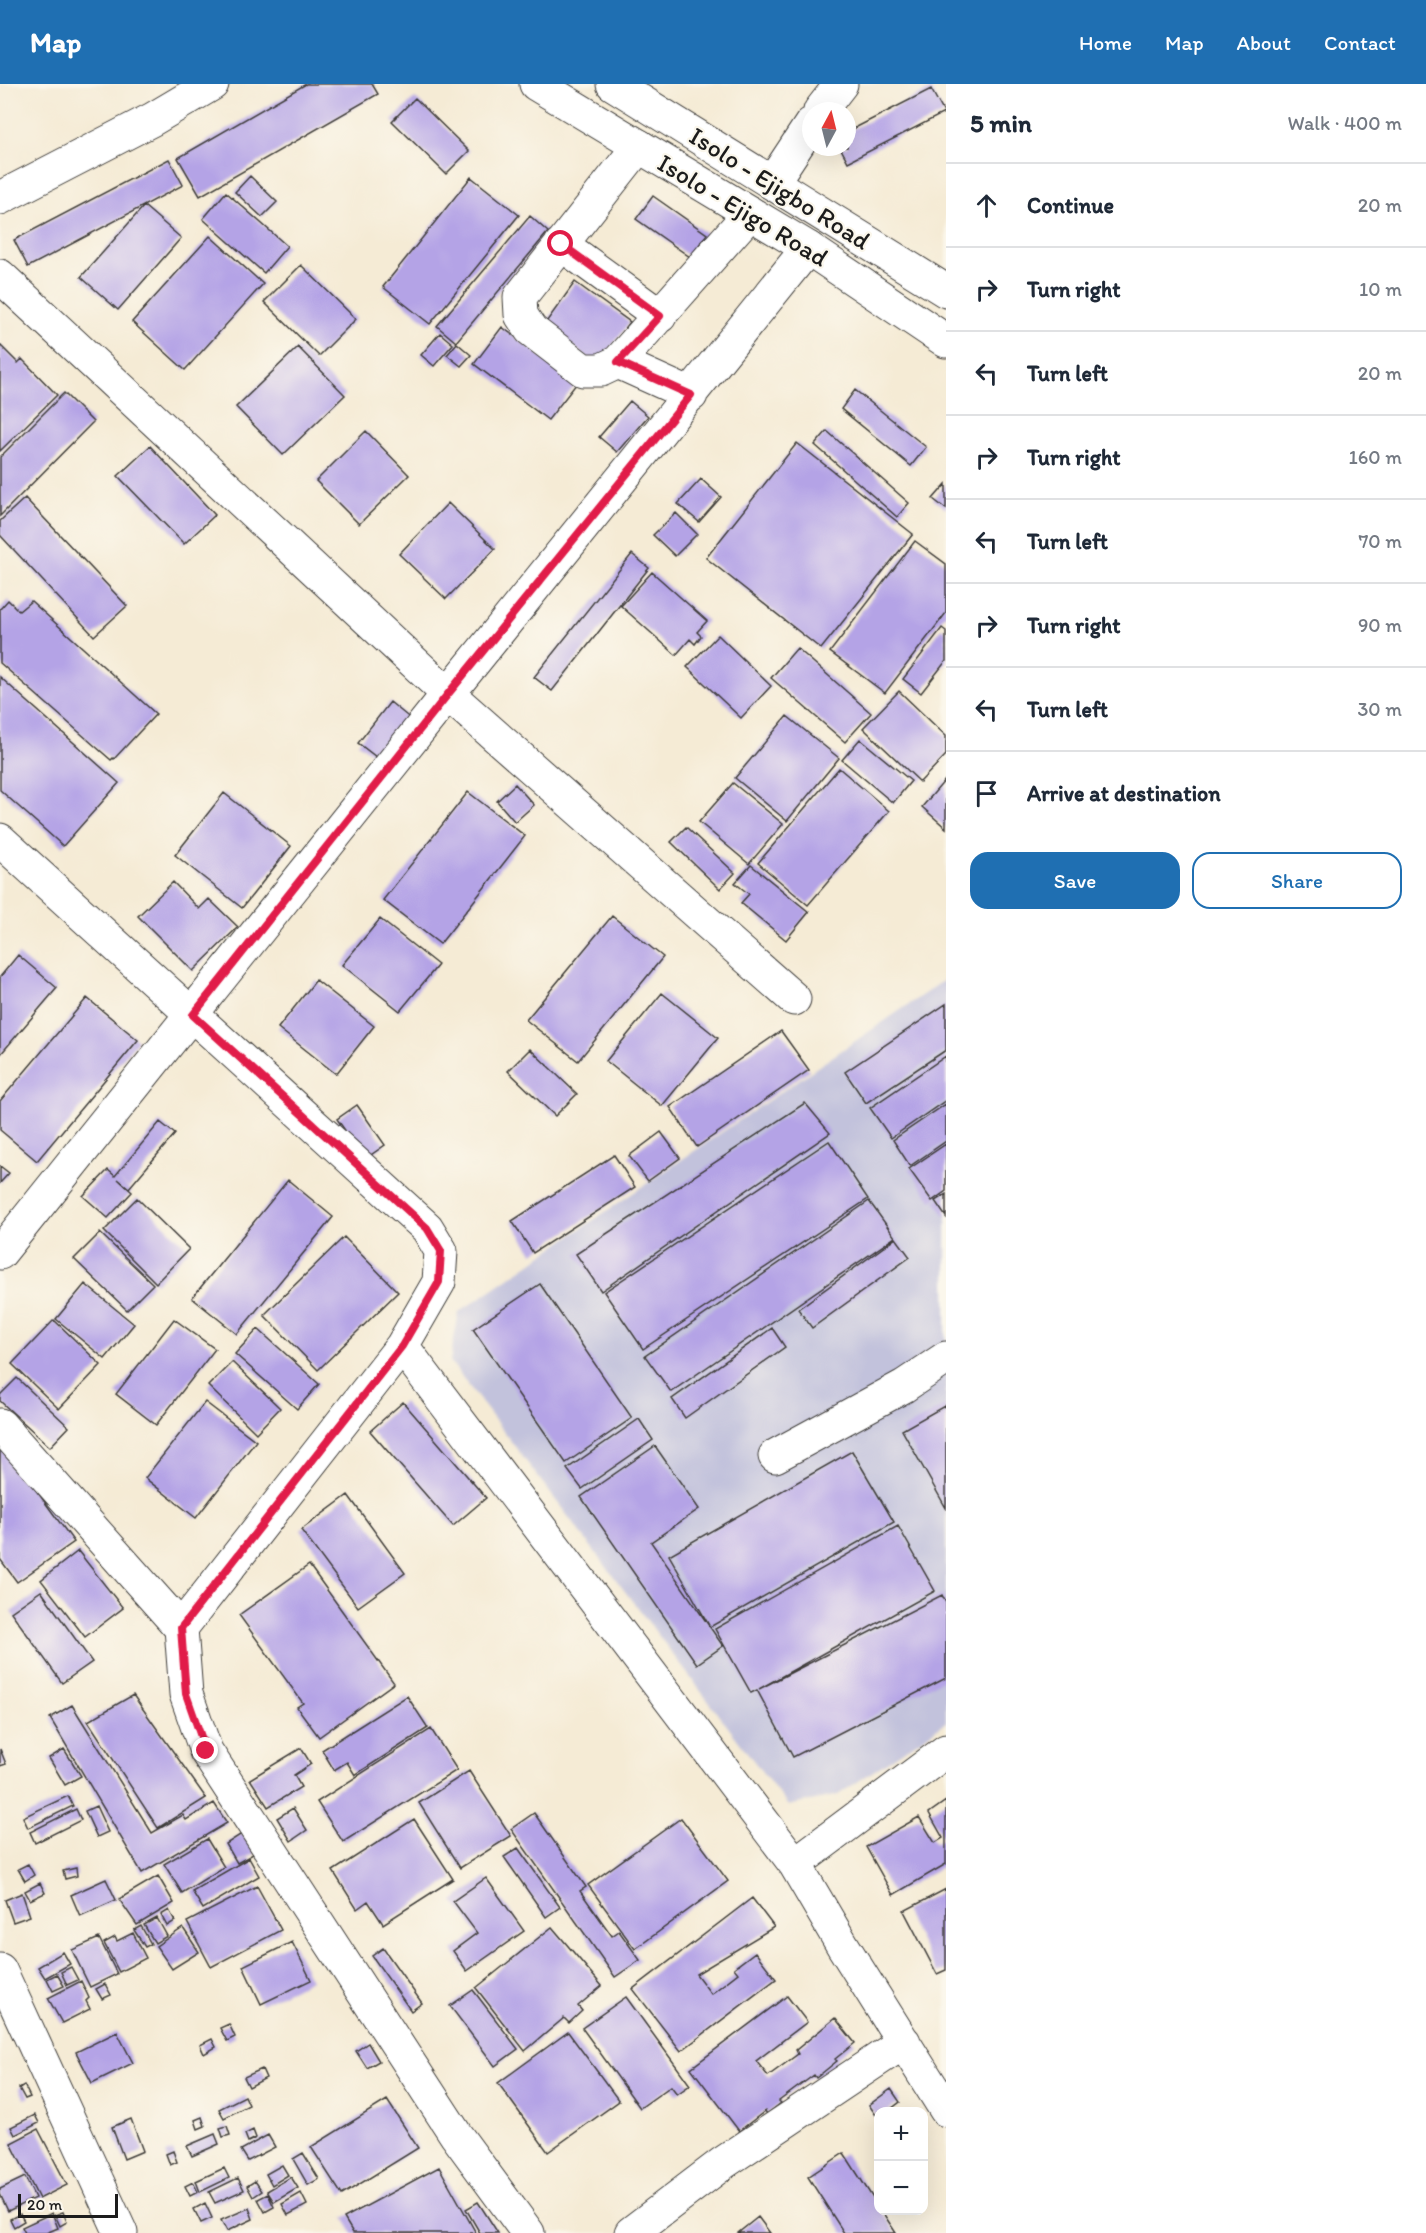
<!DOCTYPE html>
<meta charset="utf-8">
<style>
:root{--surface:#fff;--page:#f6f6f7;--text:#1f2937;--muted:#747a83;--line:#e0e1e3;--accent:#1f6fb2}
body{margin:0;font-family:Itim,sans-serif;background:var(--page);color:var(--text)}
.controls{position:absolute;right:18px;bottom:18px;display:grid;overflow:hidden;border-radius:12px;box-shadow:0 6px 24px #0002}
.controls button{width:54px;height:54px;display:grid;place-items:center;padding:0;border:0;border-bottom:2px solid var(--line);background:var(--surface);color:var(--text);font:30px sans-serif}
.compass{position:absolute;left:802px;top:18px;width:54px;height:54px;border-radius:50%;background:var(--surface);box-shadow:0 6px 24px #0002;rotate:7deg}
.scale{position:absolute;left:18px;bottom:15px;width:100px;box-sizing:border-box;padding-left:6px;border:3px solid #1c1c1c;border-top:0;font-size:16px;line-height:21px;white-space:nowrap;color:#1c1c1c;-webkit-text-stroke:4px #fbf7ec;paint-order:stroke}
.stop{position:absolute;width:18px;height:18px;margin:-14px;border:4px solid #e11d48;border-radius:50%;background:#fff}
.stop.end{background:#e11d48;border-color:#fff;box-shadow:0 2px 6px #0008}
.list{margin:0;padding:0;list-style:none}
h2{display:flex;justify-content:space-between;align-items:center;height:78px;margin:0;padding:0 24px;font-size:26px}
h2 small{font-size:20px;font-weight:400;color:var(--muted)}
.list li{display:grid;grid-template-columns:39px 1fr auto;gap:18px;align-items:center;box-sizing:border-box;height:84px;padding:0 24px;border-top:2px solid var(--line)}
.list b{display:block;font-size:22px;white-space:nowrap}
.list em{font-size:20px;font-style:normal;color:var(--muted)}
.actions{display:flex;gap:12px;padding:18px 24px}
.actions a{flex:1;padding:14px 0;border:2px solid var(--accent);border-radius:18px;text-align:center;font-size:21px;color:var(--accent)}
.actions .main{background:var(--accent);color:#fff}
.icon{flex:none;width:33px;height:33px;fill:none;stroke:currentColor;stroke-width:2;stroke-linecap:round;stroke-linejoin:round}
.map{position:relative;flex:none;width:946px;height:2149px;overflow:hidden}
header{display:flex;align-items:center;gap:36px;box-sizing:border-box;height:84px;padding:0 30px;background:var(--accent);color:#fff}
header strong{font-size:28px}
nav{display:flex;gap:33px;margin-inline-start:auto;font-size:21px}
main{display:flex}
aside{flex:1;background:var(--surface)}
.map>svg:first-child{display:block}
</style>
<header>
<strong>Map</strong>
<nav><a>Home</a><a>Map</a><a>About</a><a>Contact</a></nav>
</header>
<main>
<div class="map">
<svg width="946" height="2149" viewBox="0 0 946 2149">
<rect width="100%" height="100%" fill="#fbf7ec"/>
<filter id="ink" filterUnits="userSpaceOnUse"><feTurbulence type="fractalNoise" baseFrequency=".0167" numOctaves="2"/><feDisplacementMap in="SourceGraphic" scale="12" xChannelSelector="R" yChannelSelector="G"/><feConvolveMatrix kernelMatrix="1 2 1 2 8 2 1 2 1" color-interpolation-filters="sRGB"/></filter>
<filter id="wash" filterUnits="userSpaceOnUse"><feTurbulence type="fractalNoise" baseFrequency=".008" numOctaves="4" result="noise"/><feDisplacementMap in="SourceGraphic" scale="24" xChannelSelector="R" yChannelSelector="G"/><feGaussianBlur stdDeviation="1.35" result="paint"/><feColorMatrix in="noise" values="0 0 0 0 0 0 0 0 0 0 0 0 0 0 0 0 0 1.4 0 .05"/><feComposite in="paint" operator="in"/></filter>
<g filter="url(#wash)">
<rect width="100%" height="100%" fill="#f5ebd5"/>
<!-- industrial -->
<path fill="#c2c2dc" d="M946,895V1638L838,1711L788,1722L450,1277L459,1228Z"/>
<g id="blocks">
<!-- building -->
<path fill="#b4a3e6" d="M306,0H372L378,10L200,112L178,74Z
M931,5L944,29L848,78L840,63H847V48Z
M415,14L469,67L446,90L392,37Z
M169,75L183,101L28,183L14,156Z
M250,92L277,118L262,133L235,108Z
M471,93L519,131L430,240L383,203Z
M226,108L287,162L264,189L203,135Z
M653,112L707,150L690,173L636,135Z
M144,122L181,154L118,226L81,193Z
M530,132L548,148L456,258L437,242Z
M210,152L263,200L185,286L132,238Z
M301,181L356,235L319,272L264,218Z
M575,198L630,238L598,281L544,241Z
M502,243L577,299L548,336L474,280Z
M440,249L453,260L434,282L421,271Z
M457,259L471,271L461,282L447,271Z
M0,261L18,279L22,275L57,311L0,367Z
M298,263L345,311L283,371L236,323Z
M855,306L926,363L911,382L841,325Z
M64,309L93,338L0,432V373Z
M630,317L648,332L617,368L599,353Z
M366,347L409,391L359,440L316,397Z
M827,347L909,419L897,433L815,361Z
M797,359L913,450L821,565L706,474Z
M150,362L215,431L184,460L118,392Z
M701,395L721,413L699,438L678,420Z
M946,400V425L933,415Z
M25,414L127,522L94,552L0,451V437Z
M448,419L495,465L446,515L399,470Z
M676,429L697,450L675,472L653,451Z
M915,457L946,480V529L885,609L830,568Z
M632,470L649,484L552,607L534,593Z
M652,488L707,537L697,548L701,552L695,560L690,555L676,571L621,522Z
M8,516L19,527L31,517L156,630L114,675L113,674L111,676L0,579V525Z
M942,544L946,547V577L921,609L903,595Z
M718,551L771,602L741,634L687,583Z
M797,564L871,629L845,658L771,594Z
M0,593L119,699L63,762L0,706Z
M899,607L946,652V671L920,698L863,644Z
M390,618L412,636L380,676L358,659Z
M787,632L839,674L787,737L735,694Z
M860,655L911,697L893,719L842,676Z
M839,684L889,727L808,821L758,779Z
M946,695V744L922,723Z
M733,699L783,740L749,780L699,738Z
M515,700L534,721L515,738L497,717Z
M468,708L525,752L440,860L383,816Z
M224,709L291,762L242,824L175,771Z
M686,743L735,789L720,805L671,758Z
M751,781L809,828L786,856L741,819L749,810L735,799Z
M173,798L199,825L209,815L238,843L193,887L138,832Z
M612,832L663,873L578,977L526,936Z
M380,835L438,881L400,927L342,881Z
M18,871L57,904L0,971V893Z
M316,896L374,942L336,990L278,944Z
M662,909L718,954L662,1022L606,977Z
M87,914L138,956L37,1077L0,1046V1017Z
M946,920V966L866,1019L845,988Z
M781,947L809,986L697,1063L670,1023Z
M530,965L577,1010L555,1032L508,987Z
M946,972V1016L891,1054L870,1024Z
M805,1019L830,1049L601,1207L576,1170Z
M946,1020V1057L910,1082L893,1056Z
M357,1021L385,1061L365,1075L337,1035Z
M160,1038L175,1050L129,1104L118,1095L132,1108L108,1134L83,1112L108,1086L115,1092Z
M661,1048L680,1074L648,1097L629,1072Z
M829,1057L868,1115L643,1265L604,1208Z
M946,1060V1107L932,1117L909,1085Z
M614,1071L635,1103L533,1169L512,1137Z
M0,1082L9,1089L0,1099Z
M288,1096L333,1133L237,1250L192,1214Z
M946,1110V1133L935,1117Z
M137,1114L189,1165L156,1199L104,1147Z
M869,1117L895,1153L671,1308L645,1272Z
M100,1149L153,1200L127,1226L74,1175Z
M344,1153L398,1208L318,1286L264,1231Z
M896,1154L910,1173L812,1244L798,1225Z
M85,1200L134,1240L105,1275L56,1235Z
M540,1200L632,1334L566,1379L473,1245Z
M174,1235L215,1265L156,1341L116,1310Z
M54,1236L101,1281L59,1325L12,1280Z
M772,1244L785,1263L685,1334L672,1315Z
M258,1245L319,1300L297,1325L235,1270Z
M232,1278L280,1324L256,1349L208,1302Z
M17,1294L69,1343L50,1363L0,1317V1311Z
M205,1318L256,1357L196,1434L145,1394Z
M403,1318L486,1414L453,1442L370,1347Z
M946,1321V1424L902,1346Z
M639,1335L653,1356L582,1405L567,1385Z
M3,1361L74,1458L17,1498L0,1475V1364Z
M655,1362L699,1425L651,1458L723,1562L697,1580L581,1413Z
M852,1367L894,1438L710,1543L669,1471Z
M348,1411L405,1489L358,1523L301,1446Z
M898,1442L935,1507L759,1605L942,1511L946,1519V1594L793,1673L757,1606L751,1609L715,1545Z
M78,1467L123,1524L85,1553L41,1496Z
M309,1481L394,1599L319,1653L297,1623L303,1619L239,1531Z
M41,1507L92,1578L62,1599L11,1528Z
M133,1611L206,1714L158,1744L88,1637Z
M407,1612L428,1644L355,1691L347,1678L334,1686L322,1666Z
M72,1621L152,1749L183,1731L186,1736L214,1719L227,1739L142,1789L50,1634Z
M431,1645L457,1686L343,1758L317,1718Z
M301,1664L311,1680L294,1691L301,1703L268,1723L250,1695Z
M0,1665L6,1680L0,1682Z
M64,1665L81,1692L65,1701L49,1674Z
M469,1687L511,1752L460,1784L419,1719Z
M68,1712L73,1722L28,1744L23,1733Z
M946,1717V1780L893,1811L866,1763L919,1733L935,1759L943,1754L929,1729Z
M96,1722L108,1748L97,1753L85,1727Z
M293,1724L307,1746L291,1757L277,1734Z
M76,1725L81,1736L35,1759L30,1748Z
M534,1729L586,1803L580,1807L612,1852L619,1847L640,1876L615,1893L511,1745Z
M681,1734L728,1797L635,1865L588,1801Z
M414,1735L453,1795L383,1840L368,1817L357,1825L333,1787Z
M243,1749L255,1769L237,1779L226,1760Z
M207,1755L224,1783L182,1809L164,1780Z
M518,1764L560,1823L546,1833L504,1773Z
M249,1774L259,1792L203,1825L192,1807Z
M28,1780L34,1791L25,1797L18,1785Z
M76,1784L77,1792L65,1795L63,1787Z
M158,1792L174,1819L137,1841L119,1815Z
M486,1794L524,1847L467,1887L453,1867L477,1849L453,1817Z
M106,1795L116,1816L80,1832L71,1811Z
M40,1799L45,1809L30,1816L25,1807Z
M257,1802L281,1846L211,1883L187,1838Z
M946,1805V1886L937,1890L904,1827Z
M22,1809L30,1832L13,1838L5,1816Z
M752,1814L774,1843L696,1890L711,1910L738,1889L734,1884L755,1868L776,1895L681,1967L633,1905Z
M169,1826L175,1837L167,1842L161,1831Z
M157,1834L167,1852L155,1859L144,1841Z
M141,1842L151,1860L145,1863L134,1846Z
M552,1843L602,1902L578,1922L582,1927L569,1939L564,1934L525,1967L476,1904Z
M183,1844L199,1868L172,1885L156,1862Z
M133,1849L146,1874L119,1888L104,1859L115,1853L117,1857Z
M99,1854L117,1890L90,1903L72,1866Z
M292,1858L311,1896L261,1920L243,1882Z
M383,1864L422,1919L411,1927L372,1872Z
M63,1868L70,1880L45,1894L38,1883Z
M71,1883L78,1896L67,1901L61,1888Z
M57,1890L64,1902L53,1907L47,1895Z
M81,1897L89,1914L86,1917L90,1925L62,1939L48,1914Z
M105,1900L111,1911L102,1915L96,1905Z
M473,1906L518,1965L495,1982L450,1922Z
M787,1912L807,1938L756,1977L768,1992L798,1970L796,1966L835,1934L855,1959L835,1975L837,1977L816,1994L814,1991L779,2017L781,2019L767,2030L765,2027L739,2047L691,1984Z
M626,1913L690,2001L677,2010L671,2002L640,2024L582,1944Z
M229,1940L235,1953L227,1957L220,1944Z
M117,1948L133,1979L92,1999L76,1968Z
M568,1948L619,2017L548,2068L498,1999Z
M212,1955L216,1963L204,1970L200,1961Z
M368,1959L379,1977L367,1984L356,1967Z
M262,1985L266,1994L249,2003L244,1993Z
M24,2001L30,2013L25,2015L19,2004Z
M891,2005L900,2018L887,2028H878V2034L869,2021Z
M245,2012L249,2021L224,2034L219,2025Z
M387,2016L418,2064L342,2111L311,2063Z
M35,2031L39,2039L15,2051L11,2043Z
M202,2033L205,2042L198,2045L195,2036Z
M131,2035L143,2067L124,2075L112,2043Z
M227,2042L230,2051L223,2053L220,2044Z
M38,2045L67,2101L39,2115L11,2059Z
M253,2046L256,2054L248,2058L245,2050Z
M215,2050L219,2060L192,2072L187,2062Z
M268,2051L275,2063L248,2077L241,2066Z
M173,2067L177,2078L170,2081L166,2070Z
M303,2069L319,2095L308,2101L293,2075Z
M844,2069L878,2122V2126H881L896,2149H844L808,2093Z
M282,2081L288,2091L272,2101L266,2090Z
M439,2083L476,2149H353L344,2134Z
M224,2084L229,2094L200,2108L196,2097Z
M25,2093L35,2114L8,2127L0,2110V2105Z
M291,2093L298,2104L274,2118L267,2107Z
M238,2094L244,2106L215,2119L209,2108Z
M255,2097L262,2107L253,2113L247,2102Z
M193,2098L198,2108L190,2112L185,2102Z
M301,2109L307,2121L288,2131L282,2120Z
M268,2110L274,2123L265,2128L258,2115Z
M478,2118L498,2149H480L466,2125Z
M205,2119L212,2134L201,2139L194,2125Z
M249,2124L253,2135L227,2147L221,2136Z
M63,2128L67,2138L60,2142L55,2131Z
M52,2129L58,2144L46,2149H25L22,2143Z
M20,2130L24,2137L14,2143L10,2135Z
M758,2133L770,2149H738Z"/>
</g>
</g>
<g filter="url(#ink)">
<use href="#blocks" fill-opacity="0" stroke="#3d3b38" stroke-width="1.5"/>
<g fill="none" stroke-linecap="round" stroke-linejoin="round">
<defs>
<path id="minor" d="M820,27L841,0
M639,62L520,213L521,231L531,246L583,286H601L618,278L750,129
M772,99L811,40
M0,114L153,35L212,0
M561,160L660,232
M0,192L448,610L794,915
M618,278L691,311
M0,756L427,1144L441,1167L439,1198L402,1262L181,1544
M0,1169L448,610L808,164
M402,1262L795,1780L843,1862L946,2026
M0,1341L181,1544L186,1610L206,1667L456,2051L528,2149
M775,1372L904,1302L946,1274
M795,1780L946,1667
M0,1886L121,2149
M631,2149L723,2079L904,1958"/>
<path id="major" d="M536,0L808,164L946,257
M613,0L946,207"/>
</defs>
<!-- minor casing -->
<use href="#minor" stroke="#3d3b38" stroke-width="35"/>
<!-- major casing -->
<use href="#major" stroke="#3d3b38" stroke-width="35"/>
<!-- minor -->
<use href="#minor" stroke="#fff" stroke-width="33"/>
<!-- major -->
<use href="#major" stroke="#fff" stroke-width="33"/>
</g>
</g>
<g fill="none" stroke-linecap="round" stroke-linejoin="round" filter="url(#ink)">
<!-- route -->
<path stroke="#e11d48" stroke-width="8" d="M206,1667L186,1610L181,1544L402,1262L439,1198L441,1167L427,1144L193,931L448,610L691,311L618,278L660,232L561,160"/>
</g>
<g text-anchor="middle" stroke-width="4.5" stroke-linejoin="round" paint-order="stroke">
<!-- street labels -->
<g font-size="26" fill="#1c1c1c" stroke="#fbf7ec">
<text transform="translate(780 104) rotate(32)" y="9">Isolo - Ejigbo Road</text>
<text transform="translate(743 126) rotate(31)" y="9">Isolo - Ejigo Road</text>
</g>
</g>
</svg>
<div class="controls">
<button>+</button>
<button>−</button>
</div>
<svg class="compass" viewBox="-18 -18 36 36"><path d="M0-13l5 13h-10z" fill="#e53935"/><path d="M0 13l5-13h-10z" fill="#747a83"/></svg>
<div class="scale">20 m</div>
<div class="stop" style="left:561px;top:160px"></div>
<div class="stop end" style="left:206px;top:1667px"></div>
</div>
<aside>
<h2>5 min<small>Walk · 400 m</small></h2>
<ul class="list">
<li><svg class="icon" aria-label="ahead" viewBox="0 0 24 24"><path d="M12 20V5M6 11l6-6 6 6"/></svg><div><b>Continue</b></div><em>20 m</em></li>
<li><svg class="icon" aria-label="right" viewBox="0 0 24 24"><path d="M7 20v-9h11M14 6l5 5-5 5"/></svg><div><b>Turn right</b></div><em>10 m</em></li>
<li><svg class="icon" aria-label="left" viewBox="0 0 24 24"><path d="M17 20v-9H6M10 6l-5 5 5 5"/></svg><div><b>Turn left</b></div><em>20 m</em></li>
<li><svg class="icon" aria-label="right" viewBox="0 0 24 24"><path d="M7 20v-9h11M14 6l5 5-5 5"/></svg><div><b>Turn right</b></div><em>160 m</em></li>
<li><svg class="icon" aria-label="left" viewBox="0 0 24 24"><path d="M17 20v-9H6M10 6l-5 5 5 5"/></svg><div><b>Turn left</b></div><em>70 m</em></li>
<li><svg class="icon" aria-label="right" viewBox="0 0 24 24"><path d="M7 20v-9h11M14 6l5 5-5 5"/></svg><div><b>Turn right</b></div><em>90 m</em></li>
<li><svg class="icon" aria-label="left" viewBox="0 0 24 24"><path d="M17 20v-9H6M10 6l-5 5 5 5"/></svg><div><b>Turn left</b></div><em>30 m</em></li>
<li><svg class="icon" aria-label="arrive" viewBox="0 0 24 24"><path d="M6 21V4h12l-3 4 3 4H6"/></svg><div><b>Arrive at destination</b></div></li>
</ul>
<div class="actions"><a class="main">Save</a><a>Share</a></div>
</aside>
</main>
